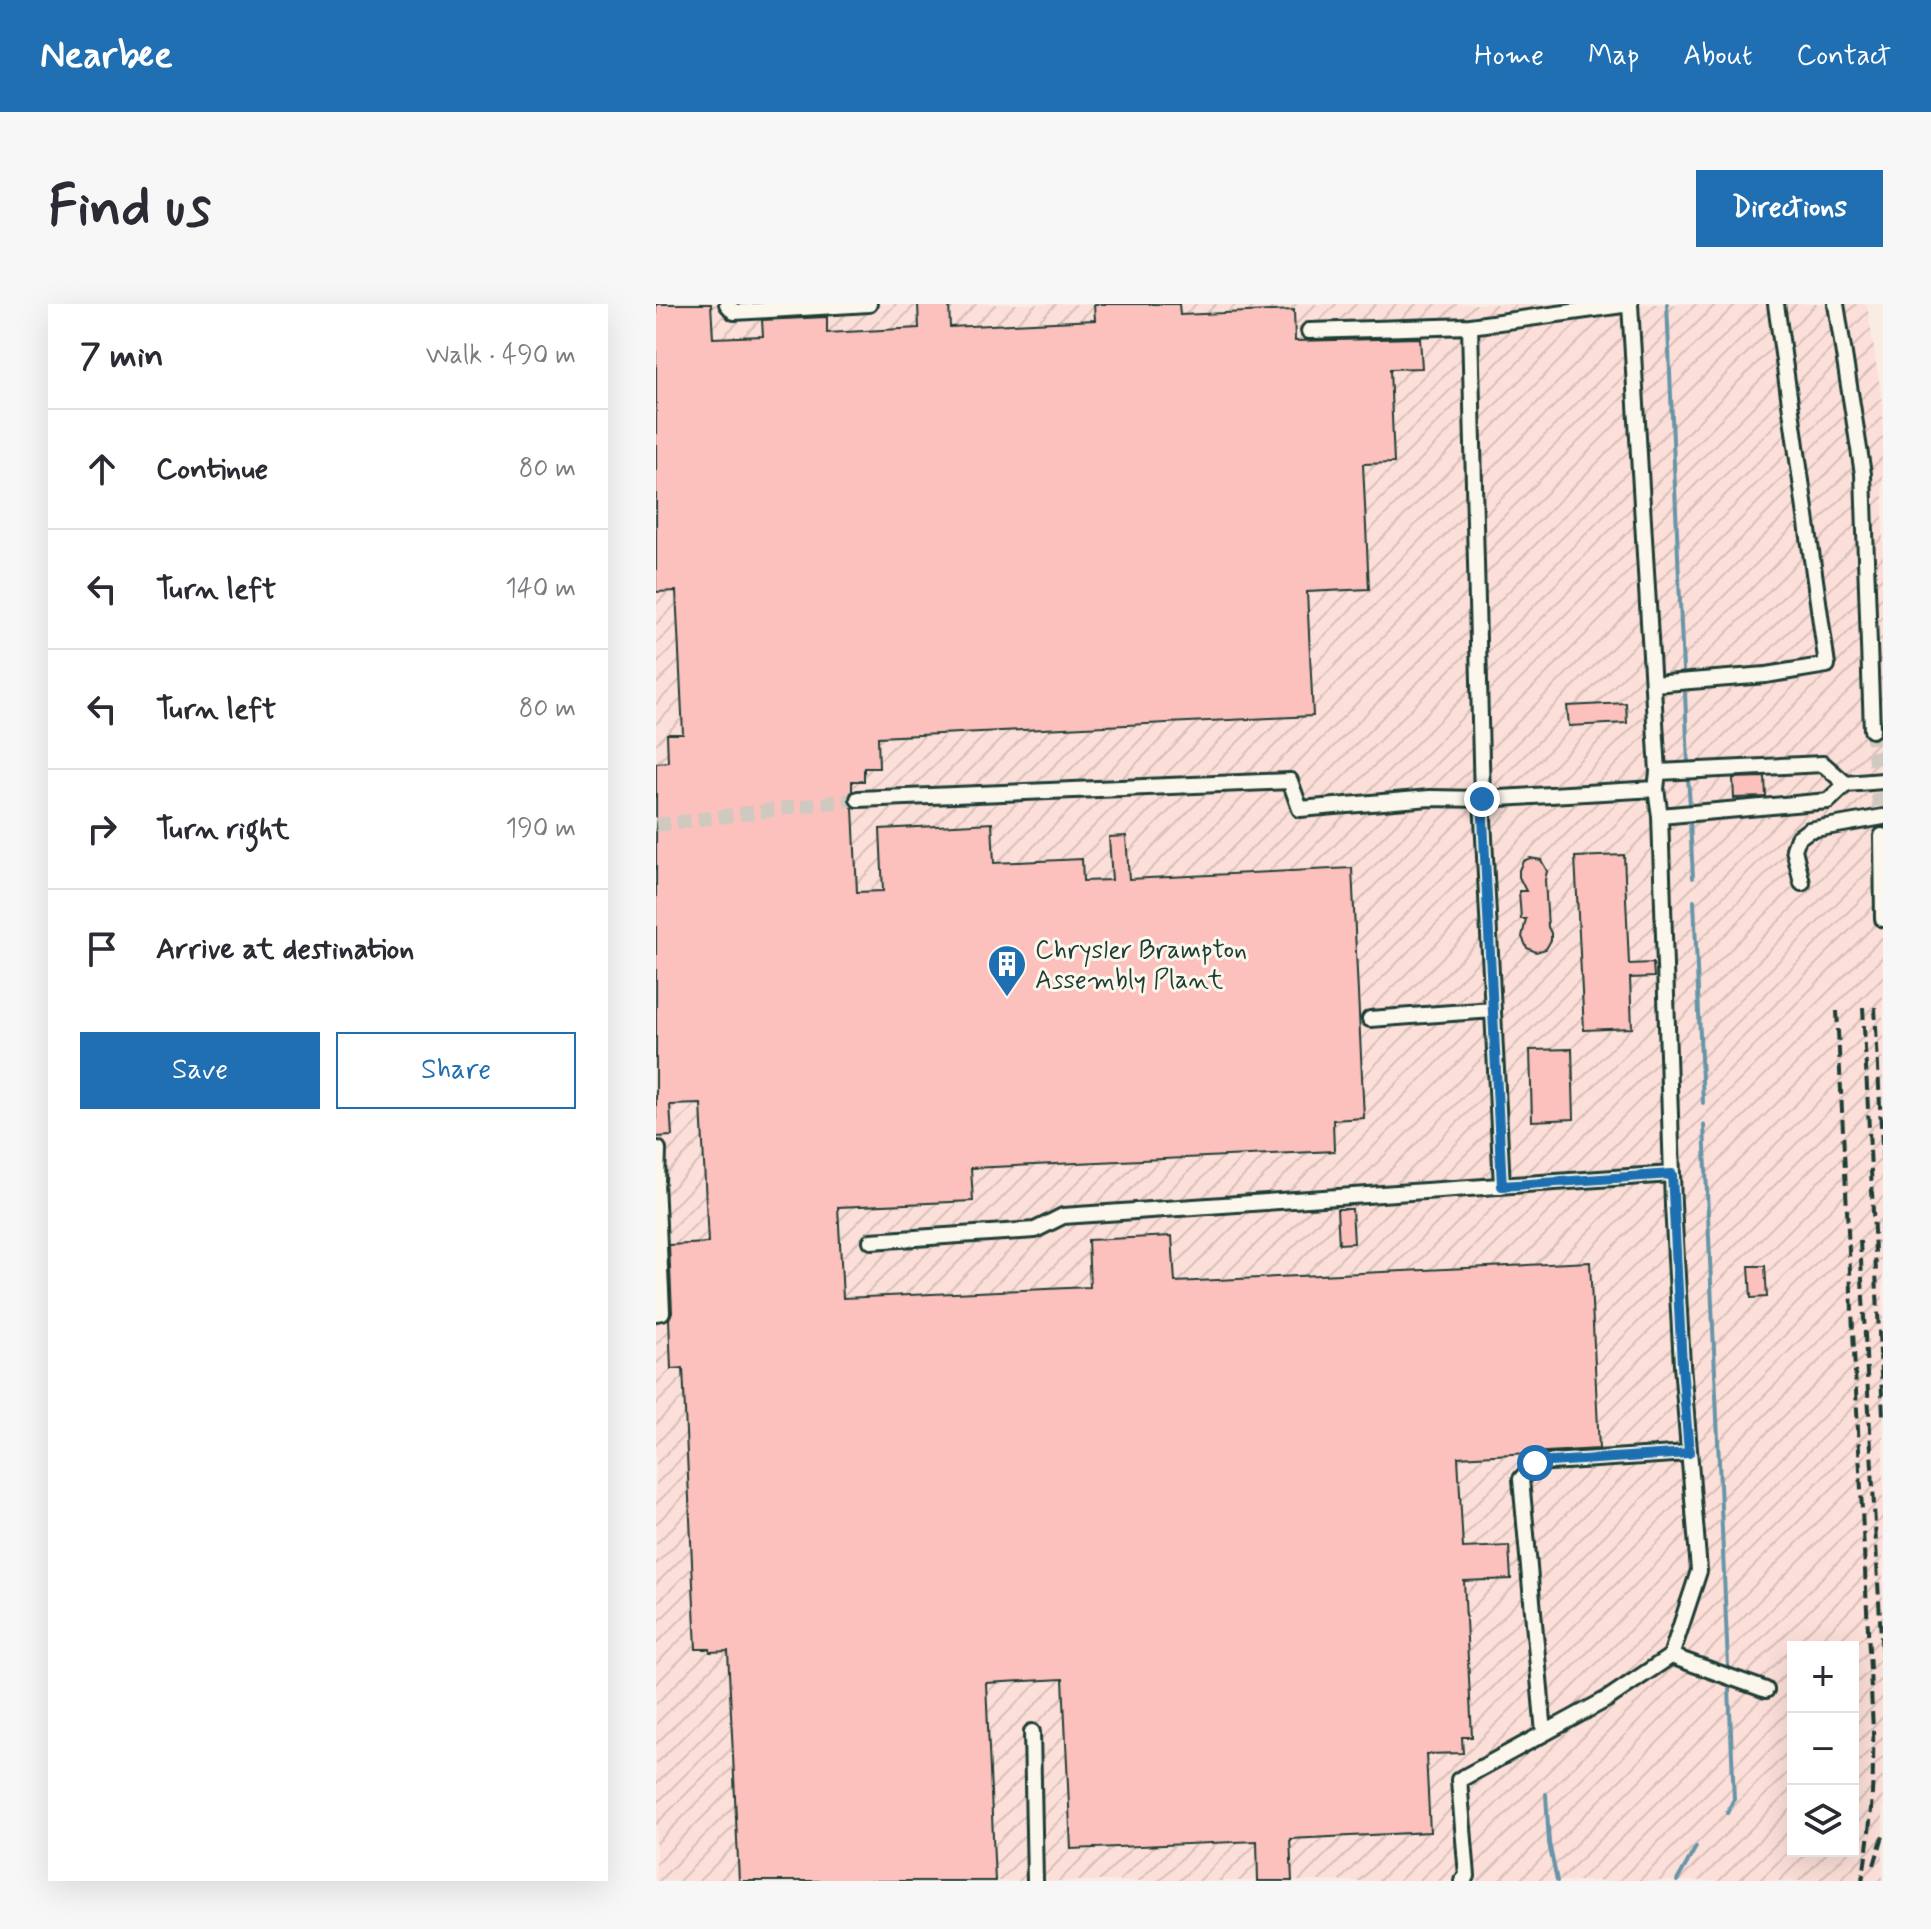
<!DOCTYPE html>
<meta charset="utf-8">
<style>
:root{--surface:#fff;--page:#f7f7f7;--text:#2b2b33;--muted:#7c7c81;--line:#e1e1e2;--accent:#1f6fb2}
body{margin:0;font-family:Mynerve,sans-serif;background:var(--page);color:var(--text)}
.controls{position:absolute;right:24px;bottom:24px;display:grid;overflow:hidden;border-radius:0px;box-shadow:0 8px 32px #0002}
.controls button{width:72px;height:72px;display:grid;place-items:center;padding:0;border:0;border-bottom:2px solid var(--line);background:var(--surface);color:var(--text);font:40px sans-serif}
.stop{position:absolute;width:24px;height:24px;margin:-18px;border:6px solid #1f6fb2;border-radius:50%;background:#fff}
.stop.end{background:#1f6fb2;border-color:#fff;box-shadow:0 2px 8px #0008}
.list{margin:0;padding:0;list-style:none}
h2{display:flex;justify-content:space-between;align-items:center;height:104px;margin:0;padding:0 32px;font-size:34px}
h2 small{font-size:26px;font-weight:400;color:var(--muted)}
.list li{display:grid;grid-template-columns:52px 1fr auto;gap:24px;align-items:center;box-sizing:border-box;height:120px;padding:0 32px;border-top:2px solid var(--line)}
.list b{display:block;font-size:30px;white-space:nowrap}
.list em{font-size:26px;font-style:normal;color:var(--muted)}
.actions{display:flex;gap:16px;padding:24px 32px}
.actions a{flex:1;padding:18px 0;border:2px solid var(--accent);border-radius:0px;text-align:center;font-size:28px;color:var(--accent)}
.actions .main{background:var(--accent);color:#fff}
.icon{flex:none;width:44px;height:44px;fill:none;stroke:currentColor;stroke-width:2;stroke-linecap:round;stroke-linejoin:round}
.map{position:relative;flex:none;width:1227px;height:1577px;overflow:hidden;border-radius:0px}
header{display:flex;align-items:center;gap:48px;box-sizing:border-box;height:112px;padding:0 40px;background:var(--accent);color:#fff}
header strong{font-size:38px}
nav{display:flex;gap:44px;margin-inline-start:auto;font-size:28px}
.intro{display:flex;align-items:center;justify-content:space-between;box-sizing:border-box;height:192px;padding:0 48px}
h1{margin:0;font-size:56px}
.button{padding:20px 36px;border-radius:0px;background:var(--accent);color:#fff;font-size:28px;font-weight:700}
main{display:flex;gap:48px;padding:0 48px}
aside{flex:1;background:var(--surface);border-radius:0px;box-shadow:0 8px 32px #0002}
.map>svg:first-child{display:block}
</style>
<header>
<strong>Nearbee</strong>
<nav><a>Home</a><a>Map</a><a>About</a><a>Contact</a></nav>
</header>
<div class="intro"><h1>Find us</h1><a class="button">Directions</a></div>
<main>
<aside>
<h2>7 min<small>Walk · 490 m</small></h2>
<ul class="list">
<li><svg class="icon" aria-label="ahead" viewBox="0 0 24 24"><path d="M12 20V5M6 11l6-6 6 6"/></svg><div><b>Continue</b></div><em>80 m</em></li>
<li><svg class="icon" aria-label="left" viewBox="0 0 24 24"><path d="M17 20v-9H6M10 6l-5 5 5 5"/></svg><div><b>Turn left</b></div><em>140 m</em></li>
<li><svg class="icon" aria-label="left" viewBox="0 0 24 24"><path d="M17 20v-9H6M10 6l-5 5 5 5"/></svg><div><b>Turn left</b></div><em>80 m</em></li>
<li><svg class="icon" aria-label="right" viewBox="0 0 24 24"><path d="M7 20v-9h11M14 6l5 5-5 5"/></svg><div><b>Turn right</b></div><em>190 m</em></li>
<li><svg class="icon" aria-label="arrive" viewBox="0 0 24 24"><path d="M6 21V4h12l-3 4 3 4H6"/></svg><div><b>Arrive at destination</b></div></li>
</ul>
<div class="actions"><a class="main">Save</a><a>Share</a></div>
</aside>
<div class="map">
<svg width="1227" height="1577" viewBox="0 0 1227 1577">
<defs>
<pattern id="industrial-furrows" width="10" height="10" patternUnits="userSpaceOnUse" patternTransform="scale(2)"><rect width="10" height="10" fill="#fcdfd8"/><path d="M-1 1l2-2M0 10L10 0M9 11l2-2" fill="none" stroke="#d8c0ba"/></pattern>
</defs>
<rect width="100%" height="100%" fill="#fbece3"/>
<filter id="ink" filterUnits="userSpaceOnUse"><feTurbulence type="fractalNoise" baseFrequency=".0125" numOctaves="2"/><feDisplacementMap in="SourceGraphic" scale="16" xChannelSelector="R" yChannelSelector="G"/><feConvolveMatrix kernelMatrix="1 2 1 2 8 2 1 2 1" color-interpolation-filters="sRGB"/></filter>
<g filter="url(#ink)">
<!-- industrial -->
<path fill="url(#industrial-furrows)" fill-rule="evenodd" d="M0,0H1211L1227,103V1577H0ZM1137,1343H1197V1547H1137Z"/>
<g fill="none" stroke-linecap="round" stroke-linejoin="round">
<!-- stream -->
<path stroke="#6695a7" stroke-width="4" d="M1011,0L1027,366
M1029,389L1032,459
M1032,474L1034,501
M1034,517L1037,574
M1038,597L1047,799
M1048,821L1072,1361
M890,1490L893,1539L901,1577
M1071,1509L1078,1495L1073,1385
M1021,1577L1040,1543"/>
</g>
<!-- building -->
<path fill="#fdc1bd" stroke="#1f3d34" stroke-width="2" d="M0,0H55L57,34L107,32L106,16L171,13V29L263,24L262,0H293L294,23L439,16L438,0H523L524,11L638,6L639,37L764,34L766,64L734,65L738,159L707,160L713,285L651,288L657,412L222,433L223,464H208V477H196V487L192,495L193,500L197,504L201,588L227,587L224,525L336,519L338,559L426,555L427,577L456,576L453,533L470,532L473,575L696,564L708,814L677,816L678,847L315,864L317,897L182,903L187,994L434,983L432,936L516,932L519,978L934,958L943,1145L802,1153L807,1244L853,1242L855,1275L808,1277L816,1433H806L807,1449L770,1450L774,1528L634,1535L636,1577H602L601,1537L415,1545L407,1375L330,1379L339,1577H83L72,1347L54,1348V1345H40L27,1064L15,1065L13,1015L16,1008L13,941L52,939L45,800L14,801L16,832L0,833V459L12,458L11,430H27L20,287L0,288Z
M970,399L971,419L913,422L911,402Z
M1109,473L1110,493L1078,494L1077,474Z
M968,551L973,660L997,659L998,673L974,674L976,724L928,726L919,553Z
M874,554L885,556L891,567L889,576L892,623L895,629V636L890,645L880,648L871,644L866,633L870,615H865L863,587H870L863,573V566L867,557Z
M916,745L918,815L876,817L874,746Z
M681,905H696L698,939L683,940Z
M1093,962H1109L1111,993L1095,994Z"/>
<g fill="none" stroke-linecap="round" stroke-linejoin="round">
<!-- minor-tunnel -->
<path stroke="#cfc9c0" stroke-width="14" stroke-dasharray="14 7" stroke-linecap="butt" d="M1216,426L1226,532
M0,521L202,495"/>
<defs>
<path id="minor" d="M71,0L78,8L213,0
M974,0L1002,468L1000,485L1004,512L1017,901
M1180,0L1207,170L1216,426
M814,22L826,495L846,882
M653,27L814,22L974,0
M997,380L1110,371L1171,361L1120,0
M1002,468L1167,460L1190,480
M202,495L634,477L644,505L774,494L826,495L1000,485
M1004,512L1172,497L1190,480L1227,477
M1226,532L1227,615
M1146,579L1138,545L1142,534L1153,526L1227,513
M714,715L837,706
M0,845H2L1,878
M0,878L6,1008L0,1009
M215,937L379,926L407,912L1016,870
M1015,1352L1110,1386
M376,1428L379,1577
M888,1429L865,1175L879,1159L1033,1149
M806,1577L811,1572L803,1476L951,1395L1015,1352L1043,1267L1026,1061"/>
</defs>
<!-- minor casing -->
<use href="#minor" stroke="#1f3d34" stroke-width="20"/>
<!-- minor -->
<use href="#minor" stroke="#fbf7ec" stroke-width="14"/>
<!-- rail -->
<path stroke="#1f3d34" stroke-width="4" stroke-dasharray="12 6" stroke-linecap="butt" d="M1207,703L1227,1111
M1219,703L1227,862
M1181,707L1217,1426C1218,1477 1215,1527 1206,1577
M1204,937L1227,1372
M1218,1561L1227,1532"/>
<defs>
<path id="minor-bridge" d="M1017,901L1026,1061"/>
</defs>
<!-- minor-bridge casing -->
<use href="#minor-bridge" stroke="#1f3d34" stroke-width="20" stroke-linecap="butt"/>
<!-- minor-bridge -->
<use href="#minor-bridge" stroke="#fbf7ec" stroke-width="14"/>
</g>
</g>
<g fill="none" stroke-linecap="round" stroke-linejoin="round" filter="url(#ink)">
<!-- route -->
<path stroke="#1f6fb2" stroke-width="10" d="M826,495L846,882L1016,870L1026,1061L1033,1149L879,1159"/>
</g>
<!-- icons -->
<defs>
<symbol id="building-pin" viewBox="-11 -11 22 30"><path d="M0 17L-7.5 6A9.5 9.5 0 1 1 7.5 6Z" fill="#1f6fb2" stroke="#fbf7ec"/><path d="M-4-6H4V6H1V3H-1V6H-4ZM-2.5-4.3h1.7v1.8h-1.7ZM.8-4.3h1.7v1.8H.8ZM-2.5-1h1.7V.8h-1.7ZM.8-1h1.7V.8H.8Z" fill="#fff"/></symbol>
</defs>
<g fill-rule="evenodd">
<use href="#building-pin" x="329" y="638" width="44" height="60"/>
</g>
<g text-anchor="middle" stroke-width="6" stroke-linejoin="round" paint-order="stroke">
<!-- poi labels -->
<g font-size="26" fill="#1f3d34" stroke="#fbf7ec" text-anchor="start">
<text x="379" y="654">Chrysler Brampton<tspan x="379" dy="30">Assembly Plant</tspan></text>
</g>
</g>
</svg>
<div class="controls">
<button>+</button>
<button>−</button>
<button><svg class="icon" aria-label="layers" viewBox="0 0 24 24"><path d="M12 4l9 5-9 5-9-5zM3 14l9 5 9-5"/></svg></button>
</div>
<div class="stop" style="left:879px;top:1159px"></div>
<div class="stop end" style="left:826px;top:495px"></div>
</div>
</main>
